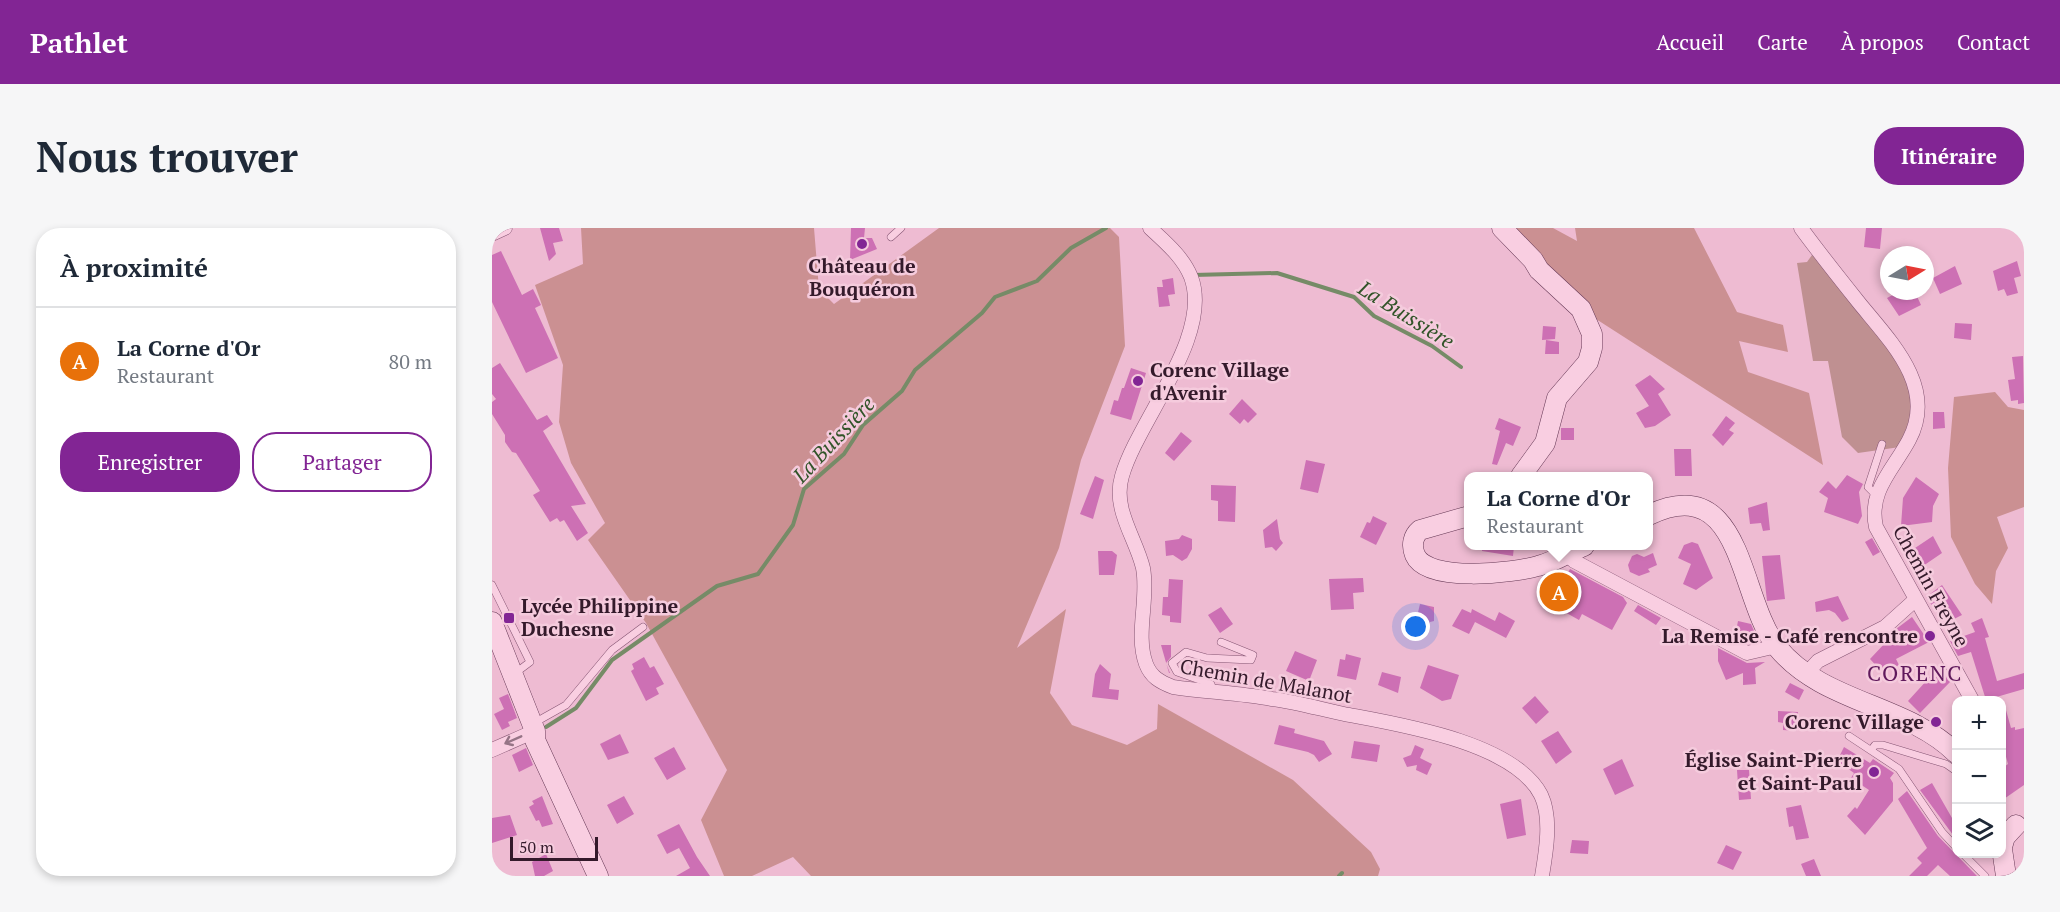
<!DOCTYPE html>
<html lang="fr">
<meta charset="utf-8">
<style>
:root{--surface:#fff;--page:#f6f6f7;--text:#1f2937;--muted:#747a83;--line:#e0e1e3;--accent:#822594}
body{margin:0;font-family:"PT Serif",serif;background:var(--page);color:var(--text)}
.controls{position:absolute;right:18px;bottom:18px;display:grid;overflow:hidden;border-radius:12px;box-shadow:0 3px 9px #0003}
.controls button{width:54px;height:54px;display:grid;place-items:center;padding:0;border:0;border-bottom:2px solid var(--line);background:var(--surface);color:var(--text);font:30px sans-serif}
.compass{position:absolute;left:1388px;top:18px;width:54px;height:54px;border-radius:50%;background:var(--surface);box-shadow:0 3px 9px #0003;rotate:80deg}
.scale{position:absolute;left:18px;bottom:15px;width:88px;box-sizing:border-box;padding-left:6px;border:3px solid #341a2b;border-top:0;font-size:16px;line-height:21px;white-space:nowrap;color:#341a2b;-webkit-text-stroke:4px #f5cbdd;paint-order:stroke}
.you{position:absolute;left:924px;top:399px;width:21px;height:21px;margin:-15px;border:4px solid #fff;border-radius:50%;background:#1a73e8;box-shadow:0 0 0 9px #1a73e833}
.badge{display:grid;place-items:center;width:39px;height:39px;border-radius:50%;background:var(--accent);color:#fff;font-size:20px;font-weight:700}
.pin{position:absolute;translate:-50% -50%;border:3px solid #fff;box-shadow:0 2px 6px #0006}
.popup{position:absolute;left:972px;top:244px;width:189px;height:78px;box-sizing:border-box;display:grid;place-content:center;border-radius:12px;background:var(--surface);filter:drop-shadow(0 2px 4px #0005);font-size:20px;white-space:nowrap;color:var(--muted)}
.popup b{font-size:22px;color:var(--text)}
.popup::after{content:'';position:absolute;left:50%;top:100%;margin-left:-12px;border:12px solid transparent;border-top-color:var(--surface)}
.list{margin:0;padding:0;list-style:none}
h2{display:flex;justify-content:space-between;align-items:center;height:78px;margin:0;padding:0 24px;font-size:26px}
h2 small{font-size:20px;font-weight:400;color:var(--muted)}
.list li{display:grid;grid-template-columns:39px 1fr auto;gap:18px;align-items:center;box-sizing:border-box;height:108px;padding:0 24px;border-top:2px solid var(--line)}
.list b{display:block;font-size:22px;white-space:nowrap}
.list p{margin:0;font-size:20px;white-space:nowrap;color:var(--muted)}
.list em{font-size:20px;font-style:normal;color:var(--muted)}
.actions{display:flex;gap:12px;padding:18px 24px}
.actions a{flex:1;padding:14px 0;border:2px solid var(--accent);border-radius:24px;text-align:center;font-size:21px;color:var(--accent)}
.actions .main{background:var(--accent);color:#fff}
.icon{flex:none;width:33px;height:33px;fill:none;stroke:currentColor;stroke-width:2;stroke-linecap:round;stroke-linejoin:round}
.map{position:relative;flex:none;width:1532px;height:648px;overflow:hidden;border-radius:24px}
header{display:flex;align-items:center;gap:36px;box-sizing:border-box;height:84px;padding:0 30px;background:var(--accent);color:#fff}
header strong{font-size:28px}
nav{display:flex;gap:33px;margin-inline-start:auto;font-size:21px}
.intro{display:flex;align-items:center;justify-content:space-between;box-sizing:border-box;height:144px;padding:0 36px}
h1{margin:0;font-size:42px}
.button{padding:15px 27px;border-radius:24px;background:var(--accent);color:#fff;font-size:21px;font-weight:700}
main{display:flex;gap:36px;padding:0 36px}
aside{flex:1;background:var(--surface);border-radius:24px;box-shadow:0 3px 9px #0003}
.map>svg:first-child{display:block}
</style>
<header>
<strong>Pathlet</strong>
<nav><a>Accueil</a><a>Carte</a><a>À propos</a><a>Contact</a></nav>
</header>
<div class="intro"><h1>Nous trouver</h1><a class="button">Itinéraire</a></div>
<main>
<aside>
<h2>À proximité<small></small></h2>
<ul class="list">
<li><span class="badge" style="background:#e8710a">A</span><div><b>La Corne d'Or</b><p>Restaurant</p></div><em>80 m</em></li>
</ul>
<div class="actions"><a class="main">Enregistrer</a><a>Partager</a></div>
</aside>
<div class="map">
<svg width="1532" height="648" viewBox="0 0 1532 648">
<rect width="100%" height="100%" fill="#eebbd2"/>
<!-- green -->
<path fill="#cb9092" d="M89,0H322L327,61L342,76L447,0H618L627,9L633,118L589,232L567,320L525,420L574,381L558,465L580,497L635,517L665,501L666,476L801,552L879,624L888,641L886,648H319L301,629L260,648H232L209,592L235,542L154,395L96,312L113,295L79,235L67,194L71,137L43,57L91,36Z
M1018,0H1061L1085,13L1083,0H1202L1245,84L1291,97L1296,124L1247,113L1256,144L1317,165L1331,237L1104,91Z
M1503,164L1516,179L1532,182V279L1505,289L1516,320L1504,343L1500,376L1483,356L1459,309L1456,240L1462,169Z"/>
<!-- cemetery -->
<path fill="#bf9091" d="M1320,27C1354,66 1431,138 1421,194C1419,202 1412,212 1408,219L1366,225L1350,209L1336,133H1321L1305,35L1315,34Z"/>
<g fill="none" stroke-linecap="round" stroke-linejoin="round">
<!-- stream -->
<path stroke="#768b67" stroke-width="4" d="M701,47L785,45L862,69L882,88L940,118L969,139
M54,499L84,480L120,432L225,358L266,346L301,297L312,261L352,226L371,197L410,163L423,142L490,85L503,69L545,53L579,20L614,0
M847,648L850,645"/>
</g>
<!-- building -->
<path fill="#cd70b4" d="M48,0H67L71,13L61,15L64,26L57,33Z
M359,0H373L372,10H380L385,21L358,32Z
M1374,0H1390L1388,21L1372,19Z
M9,23L30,67L41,61L49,77L43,80L66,130L34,145L0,74V27Z
M1525,33L1529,48L1522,50L1526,65L1515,68L1512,61L1506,63L1501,43Z
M1463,38L1470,56L1448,66L1441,50Z
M681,50L683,66L676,67L678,78L667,79L665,59H671L670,52Z
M1408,63L1413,68L1423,64L1429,77L1407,88L1395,70Z
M1463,95L1480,96L1479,112L1462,110Z
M1051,98L1064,99L1063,111L1050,112Z
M1054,112L1067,114V126H1053Z
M1531,128L1532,175L1526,176V172L1519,173L1516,152L1523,151L1520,129Z
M8,135L45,192L55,187L61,196L51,203L94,276L79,278L96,305L85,313L72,292L68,294L65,290L58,294L41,267L48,263L24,225L20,224L13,214V207L0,186V174L4,171L0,166V140Z
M639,140L654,145L639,192L618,186L622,172L626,173L630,160H632Z
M1158,147L1173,161L1166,166L1179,187L1163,198L1153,200L1144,185L1157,178L1143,157Z
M750,171L765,186L756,195L752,191L748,196L737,186Z
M1441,184H1452L1453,200L1441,201Z
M1234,188L1243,195L1237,202L1242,205L1231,218L1220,207Z
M1007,190L1029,199L1021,218L1014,215L1005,237L1000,236L1008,203L1003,201Z
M1069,200H1082V212H1069Z
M689,204L700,213L682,233L673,225Z
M1182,221H1199L1200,248H1183Z
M814,232L833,236L826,265L808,261Z
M1355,247L1371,256L1367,264L1370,288L1366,296L1332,284L1336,270L1327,264L1336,253L1344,261Z
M603,248L612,252L601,291L588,286Z
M1424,249L1447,266L1441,278L1440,294L1409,298L1411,270Z
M719,257L744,258L743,294L726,293V273L719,272Z
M1275,274L1278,302L1271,303L1269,295L1258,296L1256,280Z
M881,288L895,295L884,317L868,309L875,294L878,295Z
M785,291L788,311L791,315L784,323L780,319L773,320L771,302Z
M690,307L700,311V321L695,330L690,333L681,327L674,328L673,313L687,311Z
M1441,308L1450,325L1431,338L1420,322Z
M1380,310L1388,324L1381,328L1373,314Z
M1200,314L1206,316L1221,350L1204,362L1191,356L1199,336L1186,330L1192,317Z
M990,318H1022L1021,328L990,323Z
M606,323H620L625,327L622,347H607Z
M1161,325L1165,337L1156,341L1158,344L1147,348L1138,344L1136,337L1140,328L1145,326L1152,329Z
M1288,327L1293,371L1275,373L1270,328Z
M1078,341L1131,369L1135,375L1120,402L1090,386L1087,392L1062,378L1064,375L1057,371L1063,360L1066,362Z
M871,350L872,364L861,365L862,381L839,382L837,351Z
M677,351L691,352L689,395L678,394V388L670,387L671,369H676Z
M1450,357L1470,387L1462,391L1453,380L1446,386L1434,369Z
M1346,368L1357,391L1350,394L1343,385L1337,382L1324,384L1323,374Z
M928,376L942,379V393L938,394L936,401L923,397Z
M1146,377L1169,390L1164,397L1142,383Z
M729,379L741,396L728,405L716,387Z
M970,381L979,385L980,381L1003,393L1007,384L1023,393L1014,410L983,394L977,406L960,398Z
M1420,389L1437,414L1404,431L1407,437L1391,445L1378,431L1394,414L1392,410Z
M1490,390L1497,409L1493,410L1505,453L1532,445V461L1494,472L1479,424L1466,428L1458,413L1483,404L1479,395Z
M1246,393L1259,396L1263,405L1261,414L1256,415L1243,408Z
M669,417H679V429L674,435L678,445H677Z
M1226,420L1255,435L1273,434L1263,440L1264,456L1251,457V445L1234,452L1226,433Z
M803,423L825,432L817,453L794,443Z
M854,426L869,430L864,452L845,448L848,431L853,432Z
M152,429L158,440L162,438L172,456L164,460L167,466L154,473L139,443L142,441L140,436Z
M608,436L619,446L617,461L627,462L626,472L600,469L603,446Z
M936,437L967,447L959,471L950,473L928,460Z
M1446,440L1459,453L1428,485L1416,473Z
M890,444L909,449L906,465L886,457Z
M1298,455L1312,462L1307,472L1293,464Z
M16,466L25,490L16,494L18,498L10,502L2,486L12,481L7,470Z
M1043,468L1057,484L1044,496L1030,480Z
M1509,475H1512L1519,500L1523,499V502L1532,500V557L1509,573V541L1516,536L1509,511Z
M1286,483L1306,484L1305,503L1291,502V495L1286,494Z
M787,497L803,501L802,505L832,513L840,526L827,534L822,527L816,524L782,516Z
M1066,503L1080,524L1064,536L1049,513Z
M128,506L137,525L116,532L108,516Z
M862,513L888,517L885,534L859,530Z
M923,517L932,521L928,530L940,536L935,547L924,542L925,537L915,539L911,530L919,527Z
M182,519L194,541L175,552L162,530Z
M1352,519L1378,535L1381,531L1402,545L1398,550L1401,555V573L1373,607L1355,588L1363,579L1365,581L1377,562L1359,550L1362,545L1345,533Z
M34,520L41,537L27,544L20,527Z
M1130,531L1142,558L1123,567L1111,541Z
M1245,542H1257L1259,571L1247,572Z
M1440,555L1464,597V611L1428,562Z
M1415,563L1446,608L1485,648H1458L1446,637L1435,648H1417L1430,635L1425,630L1435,620L1406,571Z
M50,568L61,596L50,599L47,592L44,593L37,579L42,576L40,573Z
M132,568L142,586L125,596L115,577Z
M1029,571L1034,607L1015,611L1008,576Z
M1309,577L1317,610L1304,612L1301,598L1297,599L1294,580Z
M18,587L25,607L0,615V590Z
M187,596L205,629L218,648H184L198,640L187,620L175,626L165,607Z
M1080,612L1097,613L1096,626L1078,625Z
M1234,617L1250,624L1241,642L1225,635Z
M54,626L61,643L52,648H43L40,634Z
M1322,631L1329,648H1314L1309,636Z"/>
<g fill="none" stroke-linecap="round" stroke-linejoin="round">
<defs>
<path id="lane" d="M399,9L409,0
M1384,267L1376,259L1390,216
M0,357L38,434L22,446
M721,463L719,456L685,444L680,435L694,424L715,430L759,432L761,427L729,414
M42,495L74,477L120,422L151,399
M1357,508L1407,541L1450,604L1464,619
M1380,521L1383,517H1391L1454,536L1464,543
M1471,626L1493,648"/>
<path id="street" d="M658,0C673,14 691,29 699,49C721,108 646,192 630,248C620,281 644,310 651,340C657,371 643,406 654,436C659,449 668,454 681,459C714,464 747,465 780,471C804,474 828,481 852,486C905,496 1022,514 1049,567C1060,590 1054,624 1050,648
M1309,0C1328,26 1348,51 1368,76C1400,115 1445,160 1417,212C1401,242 1376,263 1384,299L1480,472
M0,6L13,0
M1074,325L1082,333L1255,425L1285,418
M1315,445L1326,433L1393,399L1423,372
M0,522L43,503"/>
<path id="secondary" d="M1010,0L1041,32L1047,42L1089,81L1100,106V120L1096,134L1065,170L1053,215L1029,248
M1157,287C1252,242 1246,370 1285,419C1330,475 1414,476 1464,525
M977,288L928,302C921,308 919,317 923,327C935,355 1022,345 1046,338C1062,334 1077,324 1092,318
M0,394L43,503V512L106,648
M1510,619L1513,609L1524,597
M1510,621L1514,648"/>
</defs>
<!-- lane casing -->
<use href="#lane" stroke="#855573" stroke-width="8"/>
<!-- street casing -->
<use href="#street" stroke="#855573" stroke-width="15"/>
<!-- secondary casing -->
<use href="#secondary" stroke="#663956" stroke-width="21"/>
<!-- lane -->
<use href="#lane" stroke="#f9cee1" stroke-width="7"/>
<!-- street -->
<use href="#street" stroke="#f9cee1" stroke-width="14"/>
<!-- secondary -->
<use href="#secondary" stroke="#f9cee1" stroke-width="20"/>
</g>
<!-- one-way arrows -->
<defs><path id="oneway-shaft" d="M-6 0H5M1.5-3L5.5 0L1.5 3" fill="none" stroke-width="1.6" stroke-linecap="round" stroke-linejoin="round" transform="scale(1.5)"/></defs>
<use stroke="#967486" href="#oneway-shaft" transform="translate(21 512) rotate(156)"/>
<!-- markers -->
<g fill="#822594" stroke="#f5cbdd" stroke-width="2">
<circle cx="370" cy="16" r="6"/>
<circle cx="646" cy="153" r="6"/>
<rect x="11" y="384" width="12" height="12" rx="3"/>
<circle cx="1438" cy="408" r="6"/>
<circle cx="1444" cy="494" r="6"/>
<circle cx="1382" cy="544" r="6"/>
</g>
<g text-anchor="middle" stroke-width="5" stroke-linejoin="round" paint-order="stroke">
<!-- poi labels -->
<g font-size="20" font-weight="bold" fill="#341a2b" stroke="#f5cbdd" text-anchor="end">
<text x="370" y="45" text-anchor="middle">Château de<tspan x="370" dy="23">Bouquéron</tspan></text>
<text x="658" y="149" text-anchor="start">Corenc Village<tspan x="658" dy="23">d'Avenir</tspan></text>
<text x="29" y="385" text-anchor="start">Lycée Philippine<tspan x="29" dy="23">Duchesne</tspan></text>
<text x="1426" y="415">La Remise - Café rencontre</text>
<text x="1432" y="501">Corenc Village</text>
<text x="1370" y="539">Église Saint-Pierre<tspan x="1370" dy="23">et Saint-Paul</tspan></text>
</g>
<!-- street labels -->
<g font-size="20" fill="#341a2b" stroke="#f5cbdd">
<text transform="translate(1439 358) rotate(61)" y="7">Chemin Freyne</text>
<text transform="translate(774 453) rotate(10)" y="7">Chemin de Malanot</text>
</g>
<!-- water labels -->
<g font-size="21" font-style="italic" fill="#325429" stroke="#f5cbdd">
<text transform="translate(914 87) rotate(32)" y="7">La Buissière</text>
<text transform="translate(342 212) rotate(-47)" y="7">La Buissière</text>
</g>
<!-- quarter labels -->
<g font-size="22" letter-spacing="1.5" fill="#60195c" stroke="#f5cbdd">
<text x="1423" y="453">CORENC</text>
</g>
</g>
</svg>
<div class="controls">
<button>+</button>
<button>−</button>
<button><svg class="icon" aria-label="layers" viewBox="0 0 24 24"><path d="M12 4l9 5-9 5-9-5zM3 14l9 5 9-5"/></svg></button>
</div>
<svg class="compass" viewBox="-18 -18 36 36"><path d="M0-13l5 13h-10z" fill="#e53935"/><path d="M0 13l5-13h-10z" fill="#747a83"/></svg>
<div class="scale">50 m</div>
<div class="you"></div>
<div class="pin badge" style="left:1067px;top:364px;background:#e8710a">A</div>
<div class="popup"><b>La Corne d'Or</b>Restaurant</div>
</div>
</main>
